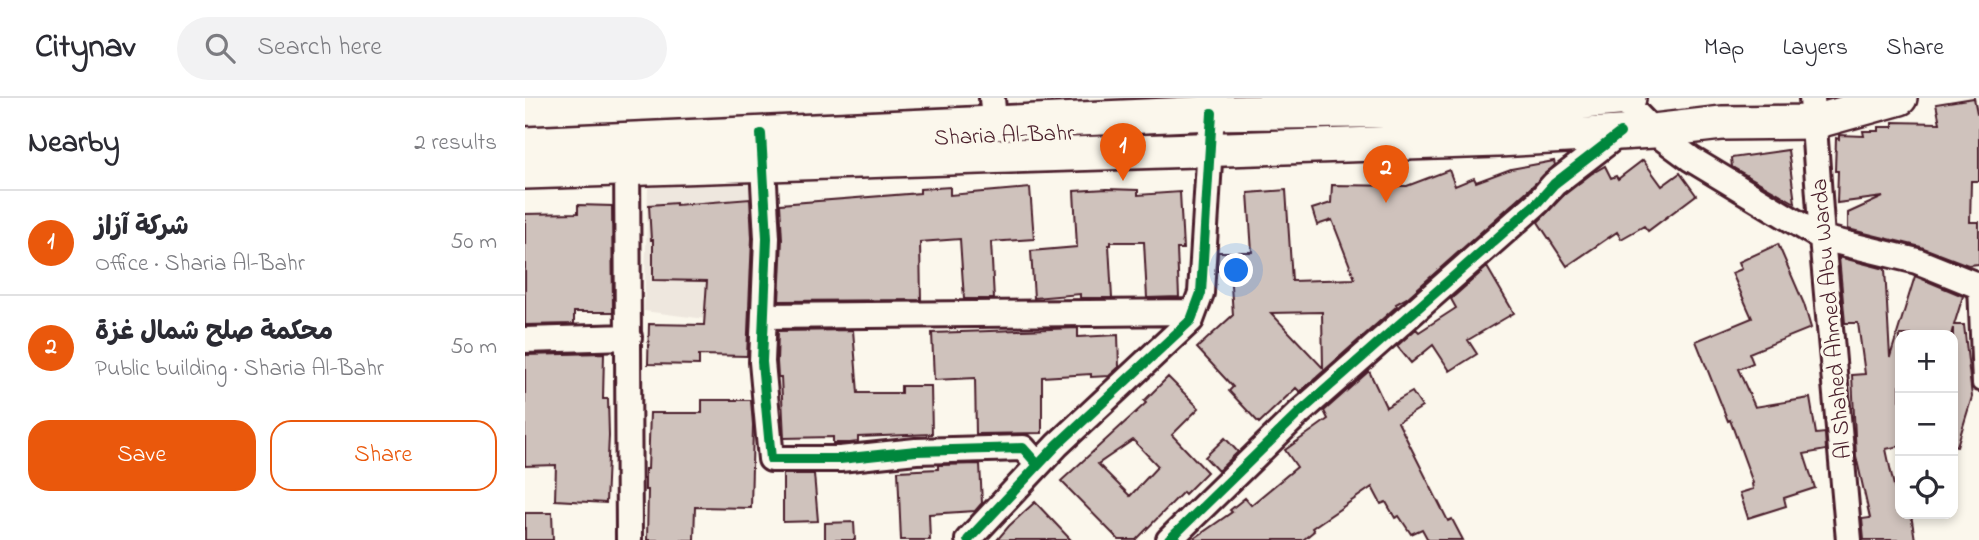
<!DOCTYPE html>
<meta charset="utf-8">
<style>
:root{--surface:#fff;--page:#f2f2f3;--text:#2b2b33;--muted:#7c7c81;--line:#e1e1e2;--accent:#ea580c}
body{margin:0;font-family:"Indie Flower","Playpen Sans Arabic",sans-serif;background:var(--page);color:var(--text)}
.controls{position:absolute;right:21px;bottom:21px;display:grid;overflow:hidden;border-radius:14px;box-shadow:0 4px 10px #0003}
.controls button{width:63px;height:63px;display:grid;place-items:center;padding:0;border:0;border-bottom:2px solid var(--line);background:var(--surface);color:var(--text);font:35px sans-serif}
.you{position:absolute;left:712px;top:173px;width:24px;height:24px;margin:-18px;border:5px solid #fff;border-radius:50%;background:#1a73e8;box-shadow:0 0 0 10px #1a73e833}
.badge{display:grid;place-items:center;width:46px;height:46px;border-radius:50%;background:var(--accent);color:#fff;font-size:23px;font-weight:700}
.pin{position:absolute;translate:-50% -58px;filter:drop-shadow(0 2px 4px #0008)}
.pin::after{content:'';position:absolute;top:37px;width:24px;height:21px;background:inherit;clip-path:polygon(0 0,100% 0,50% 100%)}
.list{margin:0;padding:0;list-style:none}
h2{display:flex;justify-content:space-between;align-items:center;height:91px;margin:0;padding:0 28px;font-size:30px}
h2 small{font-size:23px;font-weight:400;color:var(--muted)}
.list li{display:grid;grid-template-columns:46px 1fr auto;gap:21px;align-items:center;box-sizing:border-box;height:105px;padding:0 28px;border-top:2px solid var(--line)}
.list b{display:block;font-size:26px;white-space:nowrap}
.list p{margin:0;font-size:23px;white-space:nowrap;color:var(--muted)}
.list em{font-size:23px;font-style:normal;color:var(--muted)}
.actions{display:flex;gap:14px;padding:21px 28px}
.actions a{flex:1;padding:16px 0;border:2px solid var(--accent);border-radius:21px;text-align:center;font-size:24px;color:var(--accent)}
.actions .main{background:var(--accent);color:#fff}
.icon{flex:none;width:38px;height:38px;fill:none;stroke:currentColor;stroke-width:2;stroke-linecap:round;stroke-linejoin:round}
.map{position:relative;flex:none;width:1454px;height:442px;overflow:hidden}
header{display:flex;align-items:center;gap:42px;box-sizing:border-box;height:98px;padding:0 35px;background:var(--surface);border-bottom:2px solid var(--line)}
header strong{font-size:33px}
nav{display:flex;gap:38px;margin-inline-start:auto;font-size:24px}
.search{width:490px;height:63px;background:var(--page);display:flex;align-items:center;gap:18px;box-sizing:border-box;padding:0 24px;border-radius:38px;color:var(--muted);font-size:26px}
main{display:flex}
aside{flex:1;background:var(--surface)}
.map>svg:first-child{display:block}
</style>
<header>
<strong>Citynav</strong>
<div class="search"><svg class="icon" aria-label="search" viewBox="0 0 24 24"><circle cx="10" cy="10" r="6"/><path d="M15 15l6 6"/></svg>Search here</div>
<nav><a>Map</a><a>Layers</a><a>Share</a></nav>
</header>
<main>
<aside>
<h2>Nearby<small>2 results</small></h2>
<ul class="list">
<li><span class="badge">1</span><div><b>شركة آزاز</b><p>Office · Sharia Al-Bahr</p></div><em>50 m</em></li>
<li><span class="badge">2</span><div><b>محكمة صلح شمال غزة</b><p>Public building · Sharia Al-Bahr</p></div><em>50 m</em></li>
</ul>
<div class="actions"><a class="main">Save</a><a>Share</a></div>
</aside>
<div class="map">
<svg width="1454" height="442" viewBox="0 0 1454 442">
<rect width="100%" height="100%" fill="#fbf7ec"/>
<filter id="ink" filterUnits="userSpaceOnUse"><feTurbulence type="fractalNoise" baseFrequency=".0143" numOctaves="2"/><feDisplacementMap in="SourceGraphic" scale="14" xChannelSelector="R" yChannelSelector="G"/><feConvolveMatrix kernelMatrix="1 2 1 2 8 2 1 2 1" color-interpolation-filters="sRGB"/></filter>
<g filter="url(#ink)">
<!-- built -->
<path fill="#eee7de" d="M237,83L234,228L119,213L123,89Z"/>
<!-- building -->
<path fill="#cfc2bc" stroke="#4a1f2b" stroke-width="2" fill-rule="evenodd" d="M1449,0L1452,15H1454V83H1446L1445,124H1454V166L1443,167L1396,149L1323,131V115L1358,99L1312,105L1313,73H1310L1311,40L1314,41V37L1339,38L1338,33H1354V29H1368V24L1415,25L1411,6Z
M1263,52L1270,105L1207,69L1206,60Z
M1118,62L1137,88L1155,75L1171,97L1123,133L1119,128L1096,141L1092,134L1042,168L1013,124L1039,97L1066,76L1080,68L1086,80L1091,78L1093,81Z
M1029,63L1030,67L1002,93L882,200L871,206L872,208L775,294L771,290L734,325L704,293L708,289L672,250L708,217L705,173H692L693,154H727L723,95L761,92L767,183L830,181L807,122L792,127L787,111L806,105L807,87L882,88L924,72L930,88L949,80L951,84L986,71ZM797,214L798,270L746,215Z
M425,89V97L505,90L509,141L466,144L469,201H439L435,141L395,144L396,202L254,203L257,141L255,106L395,95V91Z
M582,91L613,92V97L655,94L658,151H652L654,199L622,200L619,144H586V147H584L587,200H555V196L509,200L506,153L552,149L549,93Z
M225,101L227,140L222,258L174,257V267L123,266L124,226L179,227L182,183L128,182V142H126L124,107L151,105V107Z
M53,107L87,108L88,214H49V226L0,227V116L53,115Z
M1253,146L1279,206L1286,230L1224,255L1228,265L1213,271L1230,309L1285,300L1291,336L1300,335L1301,352L1279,356L1290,390L1259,400L1261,408L1223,420L1215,395L1228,391L1227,386L1228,385L1205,322L1203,323L1171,243L1227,220L1207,175L1217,171L1214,164Z
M1314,159L1360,171L1365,259L1390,178L1438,198L1429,227H1439L1447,299L1432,348L1428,347V230L1426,237H1375V348L1361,351L1375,416H1386L1390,442H1339L1337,421L1345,420L1331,358L1327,277L1340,276L1333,225H1320Z
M962,169L989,215L943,242L952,256L925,273L908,247L886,265L872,248L891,231L894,234L931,210L926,201Z
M553,230V239L593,237L594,269L584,278L566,279V276L517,279V335L451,336L450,280L409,282L407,235Z
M328,232L333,295H376V288H406L407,336L333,339V344L325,345H308V339L259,340L256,279H253L252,264L253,233Z
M79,255L78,301H83L84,337L81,405L30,402L31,367L0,368V257Z
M844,273L861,309L887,294L897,309L873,324L923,423L927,421L938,442H903L897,431L886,436L874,418L870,420L861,404L856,406L847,389L787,430L789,433L778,442H667L707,414L705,412L720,400L726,407L772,369L760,352L803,321L799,313Z
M643,279L674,310L647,337L682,374L660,396L658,394L611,442H594L536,383L621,305L619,303ZM608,342L633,368L605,398L573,366Z
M177,302H226L228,327L226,410L170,409L169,442H122L123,392H120V371H123L125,315H177Z
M700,340L713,354L693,373L680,359Z
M455,366L457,405L450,413L404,416L405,442H376L373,373L413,371V367Z
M258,376H289L293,423L258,424Z
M510,404L546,442H472L484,428Z
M0,415H27L28,442H0Z
M329,424L330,442H300V425Z"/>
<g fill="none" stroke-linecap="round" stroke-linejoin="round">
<defs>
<path id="service" d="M1450,187L1454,286"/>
<path id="minor" d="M467,0L469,24
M1287,0L1297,140L1324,442
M1097,1L1128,33L1166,61L1297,140L1392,163L1454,188
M237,50L242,140L237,264L246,361H315L391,353L498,350L513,367
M102,54L104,442
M239,218L669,214
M0,242L104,239
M443,442L532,347L666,222L676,195L687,15
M644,442L774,315L1013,104L1029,86L1095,35"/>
<path id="secondary" d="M0,46L687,15L977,11L1104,0
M0,74L973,42L1128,33L1197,25L1289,24L1375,0"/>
</defs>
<!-- service casing -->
<use href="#service" stroke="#4a1f2b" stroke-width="18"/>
<!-- minor casing -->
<use href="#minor" stroke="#4a1f2b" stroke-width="30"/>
<!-- secondary casing -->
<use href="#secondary" stroke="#4a1f2b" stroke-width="38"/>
<!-- service -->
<use href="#service" stroke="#fbf7ec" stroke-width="12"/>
<!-- minor -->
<use href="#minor" stroke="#fbf7ec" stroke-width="24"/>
<!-- secondary -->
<use href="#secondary" stroke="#fbf7ec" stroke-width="33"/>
<defs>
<path id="cycleway" d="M236,36L242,140L237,264L246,361H315L391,353L498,350L513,367
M443,442L532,347L666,222L676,195L687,15
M644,442L774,315L1013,104L1029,86L1095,35"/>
</defs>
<!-- cycleway casing -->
<use href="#cycleway" stroke="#fbf7ec" stroke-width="15"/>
<!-- cycleway -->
<use href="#cycleway" stroke="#00873e" stroke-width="10"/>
</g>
</g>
<g text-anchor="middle" stroke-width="6" stroke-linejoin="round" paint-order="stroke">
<!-- street labels -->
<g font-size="23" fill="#4a1f2b" stroke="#fbf7ec">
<text transform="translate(479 36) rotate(-2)" y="8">Sharia Al-Bahr</text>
<text transform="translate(1305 221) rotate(-95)" y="8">Al Shahed Ahmed Abu Warda</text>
</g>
</g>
</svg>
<div class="controls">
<button>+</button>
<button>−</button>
<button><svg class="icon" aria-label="locate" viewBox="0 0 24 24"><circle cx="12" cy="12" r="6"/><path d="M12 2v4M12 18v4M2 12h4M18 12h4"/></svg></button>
</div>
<div class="you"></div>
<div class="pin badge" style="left:598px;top:83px">1</div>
<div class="pin badge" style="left:861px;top:105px">2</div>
</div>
</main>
